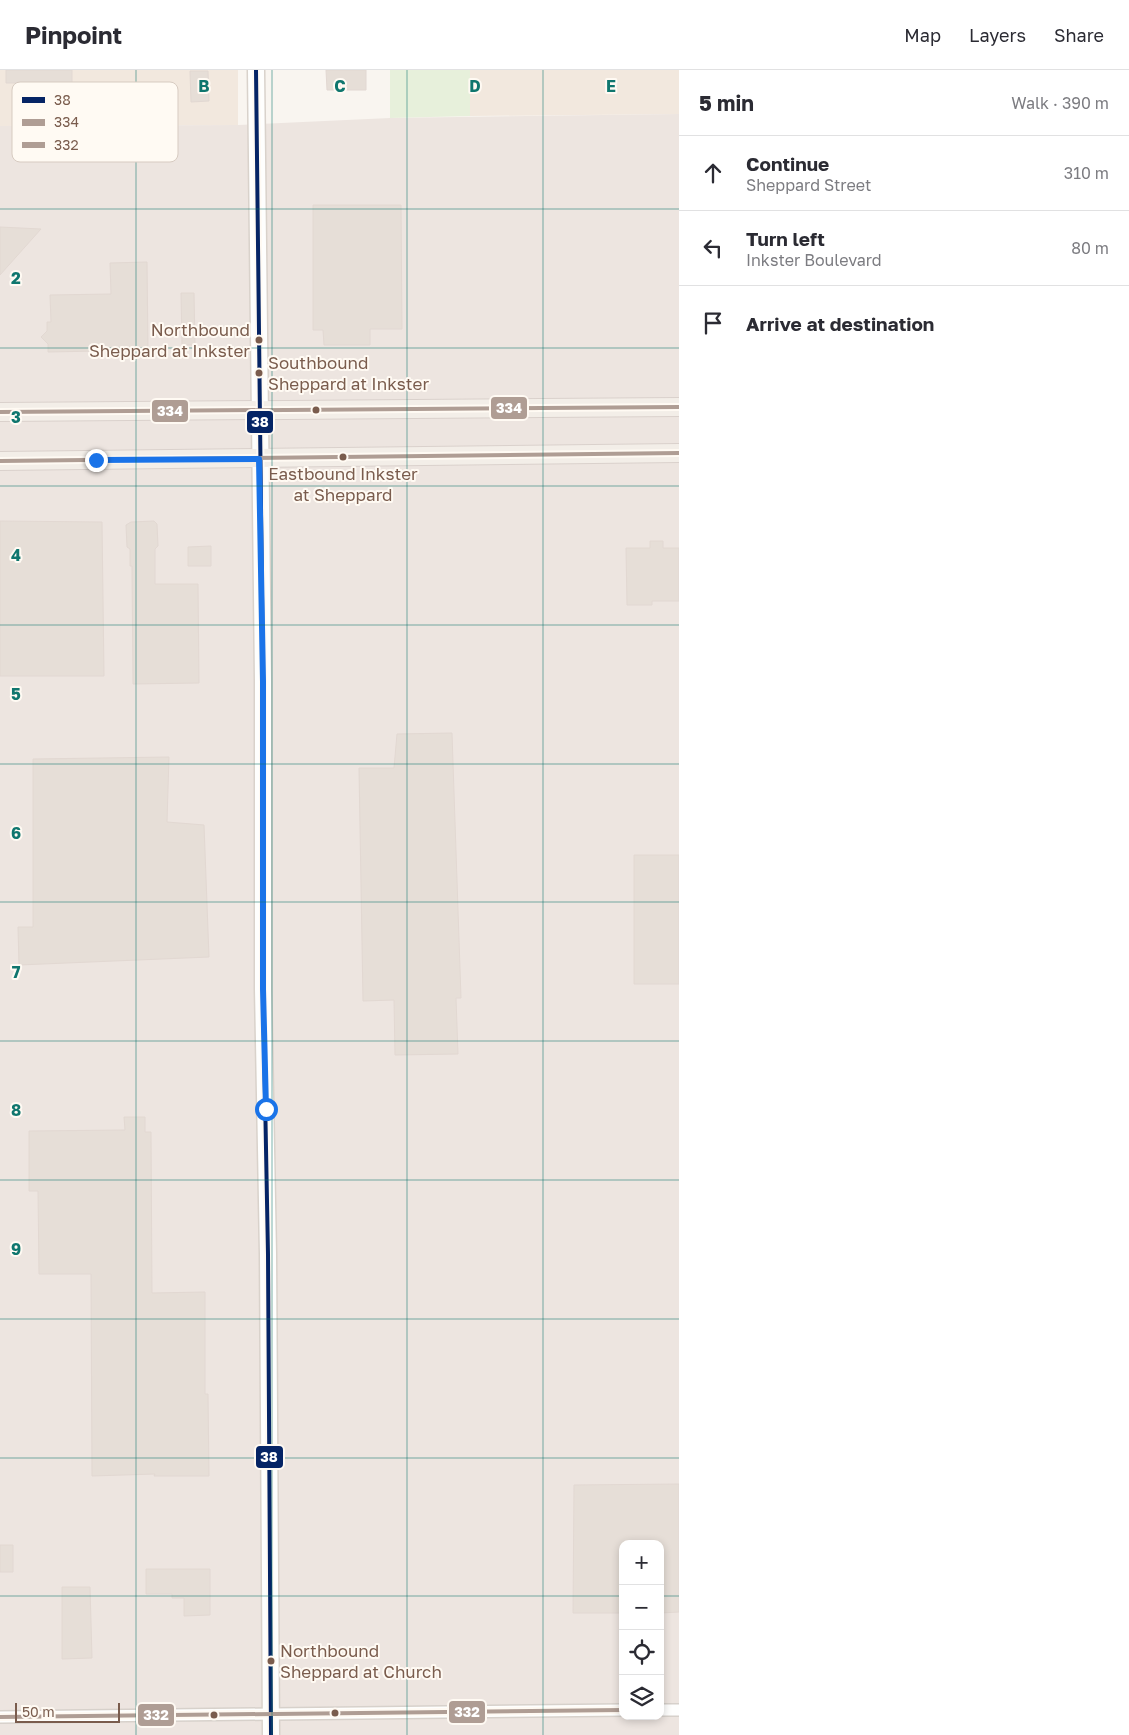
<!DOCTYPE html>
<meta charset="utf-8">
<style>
:root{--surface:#fff;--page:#f7f7f7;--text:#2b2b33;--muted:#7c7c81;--line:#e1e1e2}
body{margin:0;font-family:"Golos Text",sans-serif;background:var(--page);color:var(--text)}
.controls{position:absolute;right:15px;bottom:15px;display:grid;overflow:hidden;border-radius:10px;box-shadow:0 2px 8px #0003}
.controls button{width:45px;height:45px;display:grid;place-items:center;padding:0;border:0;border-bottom:1px solid var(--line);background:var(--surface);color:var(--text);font:25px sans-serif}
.scale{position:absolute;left:15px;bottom:12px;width:105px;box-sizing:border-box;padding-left:5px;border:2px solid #7a5c4d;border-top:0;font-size:14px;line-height:18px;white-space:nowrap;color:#7a5c4d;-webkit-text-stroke:4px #fffaf3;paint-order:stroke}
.stop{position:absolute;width:15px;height:15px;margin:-11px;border:4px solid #1a73e8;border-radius:50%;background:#fff}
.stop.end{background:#1a73e8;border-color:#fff;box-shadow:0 1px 5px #0008}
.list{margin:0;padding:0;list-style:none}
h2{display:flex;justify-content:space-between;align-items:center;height:65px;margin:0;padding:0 20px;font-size:21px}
h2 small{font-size:16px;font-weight:400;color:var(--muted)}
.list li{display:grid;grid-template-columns:32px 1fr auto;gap:15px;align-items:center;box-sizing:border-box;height:75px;padding:0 20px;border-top:1px solid var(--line)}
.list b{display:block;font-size:19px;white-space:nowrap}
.list p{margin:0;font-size:16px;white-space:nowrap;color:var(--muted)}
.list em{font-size:16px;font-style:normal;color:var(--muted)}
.icon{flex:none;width:28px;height:28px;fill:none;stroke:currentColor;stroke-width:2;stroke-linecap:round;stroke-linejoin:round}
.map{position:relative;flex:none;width:679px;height:1665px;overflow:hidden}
header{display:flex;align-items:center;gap:30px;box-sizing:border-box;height:70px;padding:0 25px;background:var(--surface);border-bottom:1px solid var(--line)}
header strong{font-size:24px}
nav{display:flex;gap:28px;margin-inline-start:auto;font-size:18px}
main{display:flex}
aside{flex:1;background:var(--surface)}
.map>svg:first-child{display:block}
</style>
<header>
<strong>Pinpoint</strong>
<nav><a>Map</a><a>Layers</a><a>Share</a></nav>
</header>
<main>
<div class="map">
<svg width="679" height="1665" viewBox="0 0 679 1665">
<rect width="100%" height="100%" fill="#f9f5f0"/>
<!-- residential -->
<path fill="#f2e8de" d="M0,0H238V55L0,56Z
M469,0H679V44L470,46Z"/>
<!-- industrial -->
<path fill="#ede5e0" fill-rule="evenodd" d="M679,44V1665H0V56L238,55L390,48ZM623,1474H660V1646H623Z"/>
<!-- green -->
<path fill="#e7f0db" d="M390,0H470V46L390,48Z"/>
<!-- building -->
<path fill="#e6ded7" stroke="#e2d8d2" d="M6,0H72V15L42,16V13H6Z
M326,0H366V20H327Z
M190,1H208L209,31L191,32Z
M313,135H401L402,259H370V275H324L323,260H313Z
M0,157L41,159L0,205Z
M147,192L148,280L48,282V274L41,267L47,261V252H51L50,225L111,224L110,193Z
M181,223H194L195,275H182Z
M0,451L102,452L104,606H0Z
M154,451L157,454L158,476L155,479V514H198L199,613L133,614L132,496H130V479L127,477L126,455L131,452Z
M650,471H663V478H679V531H652V535H627L626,478H650Z
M211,476V496H188V477Z
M452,663L461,928H456L458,984L395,985L394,930L363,931L359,698H394L397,664Z
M169,687L167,752L204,755L209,887L19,895L18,857H33V689Z
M634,785H679V914H634Z
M124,1047H145V1062H151L152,1223L205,1222V1324H208L209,1406H154L155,1404L92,1406L91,1204H39L38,1121H29V1061L125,1060Z
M679,1414V1542L660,1543V1474H623V1543H573L574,1415Z
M0,1475H13V1502H0Z
M146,1499H210V1545L184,1546V1528H172V1524H146Z
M62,1517H90L92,1588L62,1589Z"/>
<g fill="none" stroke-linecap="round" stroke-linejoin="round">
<defs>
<path id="street" d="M660,1640H679
M0,1647L623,1640"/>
<path id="secondary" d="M256,0L263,611V919L268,1184L271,1665"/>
<path id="primary" d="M0,342L679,337
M0,391L679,383"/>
</defs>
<!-- street casing -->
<use href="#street" stroke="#d7d1cb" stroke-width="14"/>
<!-- secondary casing -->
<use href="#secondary" stroke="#d9d2cb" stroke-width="19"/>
<!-- primary casing -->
<use href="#primary" stroke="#dad1cc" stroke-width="20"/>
<!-- street -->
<use href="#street" stroke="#fefefd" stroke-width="11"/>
<!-- secondary -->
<use href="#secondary" stroke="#fefefd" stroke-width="16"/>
<!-- primary -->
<use href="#primary" stroke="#f3eee8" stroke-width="18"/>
<defs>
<path id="bus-1" d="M256,0L263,611V919L268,1184L271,1665"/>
<path id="bus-2" d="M0,342L679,337
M0,391L679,383"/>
<path id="bus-3" d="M0,1647L623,1640"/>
</defs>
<!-- bus-1 casing -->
<use href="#bus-1" stroke="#fffaf3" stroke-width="8"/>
<!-- bus-2 casing -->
<use href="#bus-2" stroke="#fffaf3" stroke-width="8"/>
<!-- bus-3 casing -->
<use href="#bus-3" stroke="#fffaf3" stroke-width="8"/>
<!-- bus-1 -->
<use href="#bus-1" stroke="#052465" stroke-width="4"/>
<!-- bus-2 -->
<use href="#bus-2" stroke="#af9d94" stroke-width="4"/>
<!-- bus-3 -->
<use href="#bus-3" stroke="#af9d94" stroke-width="4"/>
</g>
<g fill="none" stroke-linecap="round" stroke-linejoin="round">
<!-- route -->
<path stroke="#1a73e8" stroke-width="6" d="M96,390L259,389L263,611V919L266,1039"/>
</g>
<!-- grid -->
<path fill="none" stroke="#0f766e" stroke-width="1" stroke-opacity="0.55" d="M136,0V1665M272,0V1665M407,0V1665M543,0V1665M0,139H679M0,278H679M0,416H679M0,555H679M0,694H679M0,832H679M0,971H679M0,1110H679M0,1249H679M0,1388H679M0,1526H623M660,1526H679"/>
<!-- markers -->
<g fill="#7a5c4d" stroke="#fffaf3" stroke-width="2">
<circle cx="259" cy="270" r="4.5"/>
<circle cx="259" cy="303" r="4.5"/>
<circle cx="316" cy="340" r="4.5"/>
<circle cx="343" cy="387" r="4.5"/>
<circle cx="271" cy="1591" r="4.5"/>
<circle cx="335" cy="1643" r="4.5"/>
<circle cx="214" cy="1645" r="4.5"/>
</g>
<g text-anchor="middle" stroke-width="4" stroke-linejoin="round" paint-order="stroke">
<!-- bus labels -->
<g font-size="17" fill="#7a5c4d" stroke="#fffaf3" text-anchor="start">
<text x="250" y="266" text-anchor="end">Northbound<tspan x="250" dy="21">Sheppard at Inkster</tspan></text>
<text x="268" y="299">Southbound<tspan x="268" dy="21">Sheppard at Inkster</tspan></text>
<text x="343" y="410" text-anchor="middle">Eastbound Inkster<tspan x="343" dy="21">at Sheppard</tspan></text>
<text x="280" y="1587">Northbound<tspan x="280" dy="21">Sheppard at Church</tspan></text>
</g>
</g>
<!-- legend -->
<rect x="12" y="12" width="166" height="80" rx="8" fill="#fffaf3" stroke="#d7cbc1" stroke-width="1"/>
<rect x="22" y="27" width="23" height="6" fill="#052465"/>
<rect x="22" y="49" width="23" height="7" fill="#af9d94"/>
<rect x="22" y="72" width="23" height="6" fill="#af9d94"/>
<g font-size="14" fill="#7a5c4d">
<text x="54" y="35">38</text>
<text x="54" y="57">334</text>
<text x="54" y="80">332</text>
</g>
<g font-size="16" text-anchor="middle" font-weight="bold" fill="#0f766e" stroke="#fffaf3" stroke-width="4" stroke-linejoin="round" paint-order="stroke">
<text x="204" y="22">B</text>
<text x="340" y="22">C</text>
<text x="475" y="22">D</text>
<text x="611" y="22">E</text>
<text x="16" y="214">2</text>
<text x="16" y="353">3</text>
<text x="16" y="491">4</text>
<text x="16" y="630">5</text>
<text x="16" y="769">6</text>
<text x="16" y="908">7</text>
<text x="16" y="1046">8</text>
<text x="16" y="1185">9</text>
</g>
<g stroke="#fffaf3" stroke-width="2">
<rect x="490" y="326" width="38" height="24" rx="5" fill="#af9d94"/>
<rect x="151" y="329" width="38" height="24" rx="5" fill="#af9d94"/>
<rect x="246" y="340" width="28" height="24" rx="5" fill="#052465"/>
<rect x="255" y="1375" width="29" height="24" rx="5" fill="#052465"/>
<rect x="448" y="1630" width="38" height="24" rx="5" fill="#af9d94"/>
<rect x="137" y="1633" width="38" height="24" rx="5" fill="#af9d94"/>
</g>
<g font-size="14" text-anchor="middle" font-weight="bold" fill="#fff">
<text x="509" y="343">334</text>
<text x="170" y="346">334</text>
<text x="260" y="357">38</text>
<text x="269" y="1392">38</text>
<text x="467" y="1647">332</text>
<text x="156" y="1650">332</text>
</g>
</svg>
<div class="controls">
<button>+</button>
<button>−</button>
<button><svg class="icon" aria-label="locate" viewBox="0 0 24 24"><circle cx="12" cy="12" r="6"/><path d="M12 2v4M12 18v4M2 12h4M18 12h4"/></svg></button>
<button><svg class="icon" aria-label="layers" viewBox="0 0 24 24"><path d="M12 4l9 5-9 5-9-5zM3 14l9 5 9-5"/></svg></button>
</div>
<div class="scale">50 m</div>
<div class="stop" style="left:266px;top:1039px"></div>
<div class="stop end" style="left:96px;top:390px"></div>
</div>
<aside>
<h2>5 min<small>Walk · 390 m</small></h2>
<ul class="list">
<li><svg class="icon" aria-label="ahead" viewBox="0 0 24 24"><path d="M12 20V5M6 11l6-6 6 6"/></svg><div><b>Continue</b><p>Sheppard Street</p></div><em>310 m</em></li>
<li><svg class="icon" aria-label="left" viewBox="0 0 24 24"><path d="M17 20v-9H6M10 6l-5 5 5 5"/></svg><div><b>Turn left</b><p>Inkster Boulevard</p></div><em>80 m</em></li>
<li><svg class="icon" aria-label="arrive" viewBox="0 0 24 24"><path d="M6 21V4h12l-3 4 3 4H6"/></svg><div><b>Arrive at destination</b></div></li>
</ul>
</aside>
</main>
